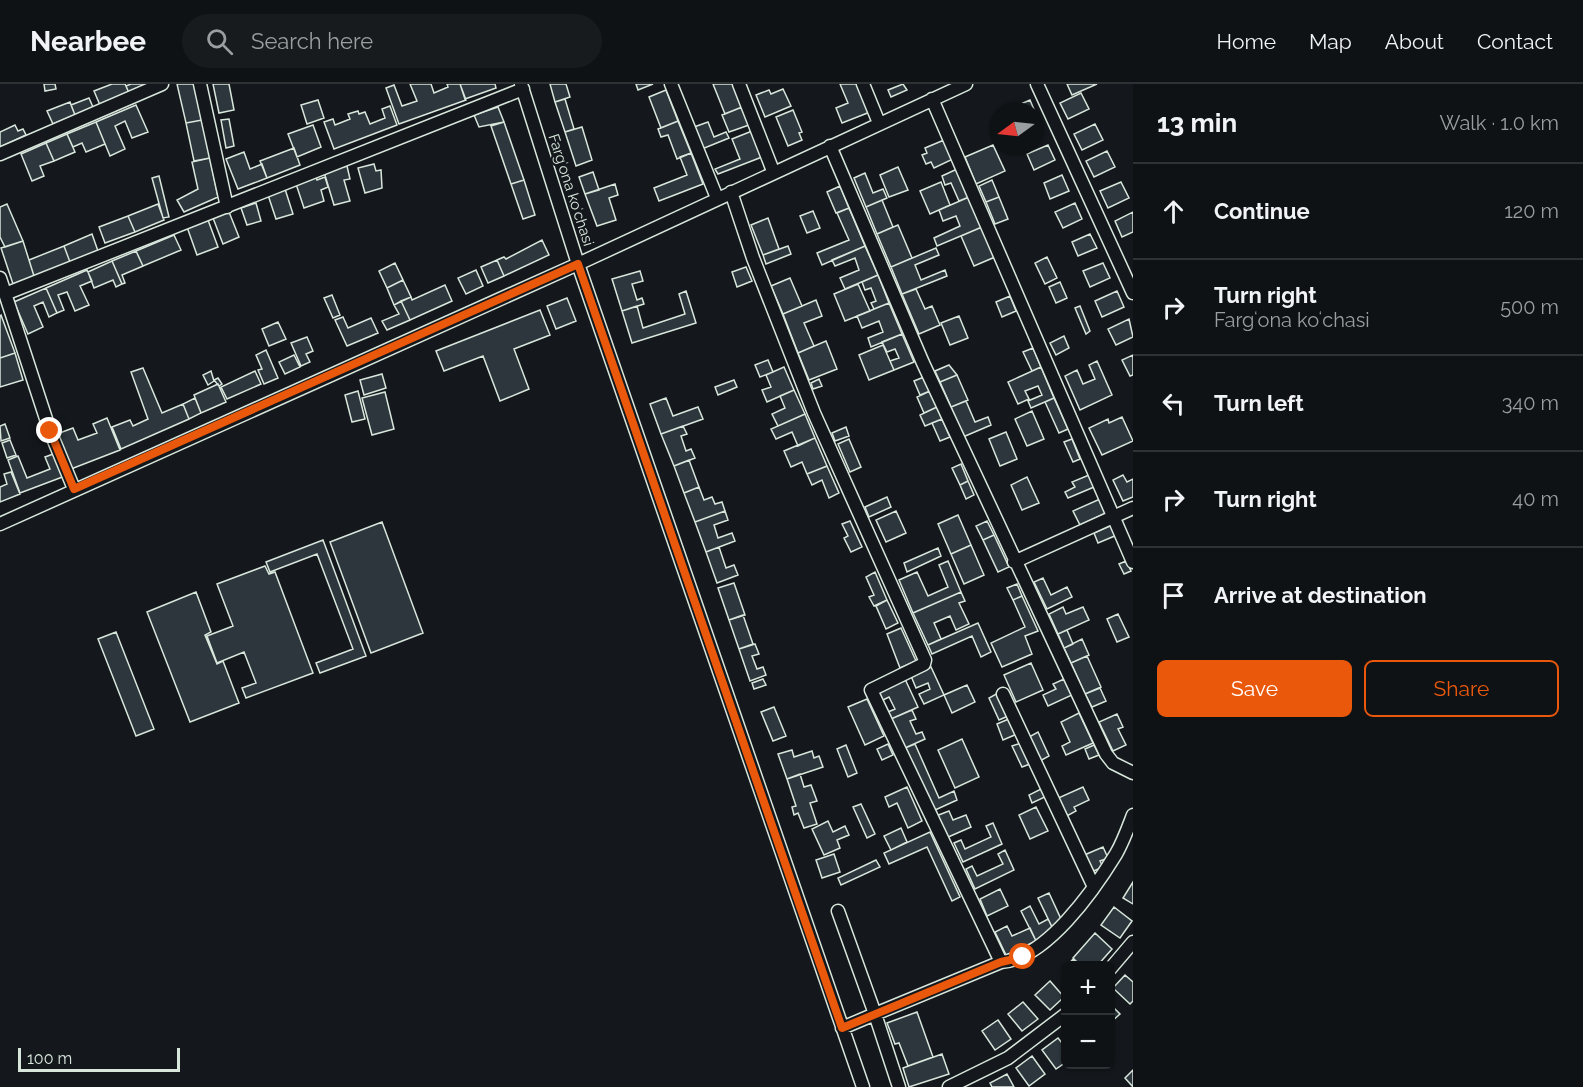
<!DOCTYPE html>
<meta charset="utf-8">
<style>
:root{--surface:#0f1215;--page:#181b1e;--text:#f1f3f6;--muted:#9b9ea0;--line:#2f3234;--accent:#ea580c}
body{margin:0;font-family:Raleway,sans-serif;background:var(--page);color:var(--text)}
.controls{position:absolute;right:18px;bottom:18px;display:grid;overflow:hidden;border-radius:9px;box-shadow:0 2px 4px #0004}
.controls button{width:54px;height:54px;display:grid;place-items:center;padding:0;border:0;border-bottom:2px solid var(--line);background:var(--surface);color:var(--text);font:30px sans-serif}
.compass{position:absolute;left:989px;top:18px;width:54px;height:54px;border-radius:50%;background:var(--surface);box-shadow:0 2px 4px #0004;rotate:255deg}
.scale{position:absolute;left:18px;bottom:15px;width:162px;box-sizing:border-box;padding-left:6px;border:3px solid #d8e6dc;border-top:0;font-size:16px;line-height:21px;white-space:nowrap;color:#d8e6dc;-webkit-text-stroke:4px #14181c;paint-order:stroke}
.stop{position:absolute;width:18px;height:18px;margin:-14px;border:4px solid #ea580c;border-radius:50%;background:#fff}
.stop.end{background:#ea580c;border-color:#fff;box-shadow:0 2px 6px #0008}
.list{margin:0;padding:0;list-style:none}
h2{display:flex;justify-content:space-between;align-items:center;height:78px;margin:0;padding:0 24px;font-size:26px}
h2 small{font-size:20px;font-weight:400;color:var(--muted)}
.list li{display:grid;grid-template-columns:39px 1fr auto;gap:18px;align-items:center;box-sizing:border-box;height:96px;padding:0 24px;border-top:2px solid var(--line)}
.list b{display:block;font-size:22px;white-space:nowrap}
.list p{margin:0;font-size:20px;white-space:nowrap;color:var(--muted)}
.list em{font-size:20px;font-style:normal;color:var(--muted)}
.actions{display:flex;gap:12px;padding:18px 24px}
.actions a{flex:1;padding:14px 0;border:2px solid var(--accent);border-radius:9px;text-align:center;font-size:21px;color:var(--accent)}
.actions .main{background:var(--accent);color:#fff}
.icon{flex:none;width:33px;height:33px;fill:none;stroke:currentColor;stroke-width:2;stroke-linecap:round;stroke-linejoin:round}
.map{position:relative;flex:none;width:1133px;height:1003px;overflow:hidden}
header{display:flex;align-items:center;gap:36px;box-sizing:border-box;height:84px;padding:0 30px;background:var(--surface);border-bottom:2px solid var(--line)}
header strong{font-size:28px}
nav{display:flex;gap:33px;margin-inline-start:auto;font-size:21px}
.search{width:420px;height:54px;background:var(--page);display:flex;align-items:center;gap:15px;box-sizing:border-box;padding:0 21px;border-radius:33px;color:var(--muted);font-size:22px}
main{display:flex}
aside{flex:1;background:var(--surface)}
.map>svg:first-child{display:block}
</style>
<header>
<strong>Nearbee</strong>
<div class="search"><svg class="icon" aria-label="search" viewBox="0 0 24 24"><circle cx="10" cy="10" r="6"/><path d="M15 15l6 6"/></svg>Search here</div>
<nav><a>Home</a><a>Map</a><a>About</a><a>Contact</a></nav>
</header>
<main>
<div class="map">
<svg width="1133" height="1003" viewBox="0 0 1133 1003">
<rect width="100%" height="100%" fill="#14181c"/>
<!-- building -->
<path fill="#2c363c" stroke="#d8e6dc" stroke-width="1.5" d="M44,0H55L56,5L45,7Z
M112,0H125L129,9L100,21L94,7Z
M131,0H150L129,9L126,2Z
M177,0H194L202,36L186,39Z
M213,0H229L234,26L219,29Z
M410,0H431L434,9L448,3L447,0H460L466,16L399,40L386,4L394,1L402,22L417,17Z
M460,0H495L496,4L465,15Z
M550,0H566L570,13L555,18Z
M636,0H653L638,6Z
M713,0H733L742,23L725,30Z
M840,0H858L870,28L842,39L836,24L848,19Z
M903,0L907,6L891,13L888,6Z
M1067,0H1097L1072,11Z
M783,5L791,22L765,33L756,11L769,6L771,10Z
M666,6L678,37L661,44L649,13Z
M1081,9L1089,25L1068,35L1060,19Z
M89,14L93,23L75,31L71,21Z
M565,15L574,45L565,48L555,18Z
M318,16L324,34L307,40L301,21Z
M1030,16L1038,35L1034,36V27H1018L1016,22Z
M70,18L75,31L53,40L47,27Z
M136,21L148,48L132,54L125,37L115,42L125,65L110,72L96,38Z
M390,22L397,41L334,65L324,38L333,35L335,41L350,35L348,30L358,27L359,30L365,28L370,40L385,34L382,25Z
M498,23L504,38L479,43L474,31Z
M742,23L749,41L729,48L722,31Z
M793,26L802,48L799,49L802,56L788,62L776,33Z
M229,35L234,62L226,64L221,36Z
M202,36L210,74L194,77L186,39Z
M678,37L691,69L677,75L668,51L661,53L658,45Z
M96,38L105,60L86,68L82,59L73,63L67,50Z
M504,38L524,96L511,100L491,42Z
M708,38L714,53L726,48L729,54L702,65L694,43Z
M1095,40L1103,56L1082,66L1074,50Z
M15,41L18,47L23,45L26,51L0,63V48Z
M313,41L321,63L297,73L288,50Z
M582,43L592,76L576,82L565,48Z
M752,47L762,73L718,90L715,85L740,75L732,55Z
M67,50L75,68L54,77L46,59Z
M944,56L953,75L934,84L931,78L926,80L922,71L927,69L925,64Z
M46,59L54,77L40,82L44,92L32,97L21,70Z
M993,61L1005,87L976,100L965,73Z
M1048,61L1055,76L1034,86L1027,70Z
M294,64L300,81L267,94L260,77Z
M1107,67L1115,83L1094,93L1086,77Z
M244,68L250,85L262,80L267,94L238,105L226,75Z
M691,69L703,100L659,117L654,104L687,91L680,73Z
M210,74L218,113L184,128L177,116L198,105L192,78Z
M374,80L376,87L381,86L382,104L365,109L358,84Z
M347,82L350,95L344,96L350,117L334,121L324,88Z
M898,83L908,106L889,113L880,91Z
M957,85L969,113L959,117L951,99L945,101L942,92Z
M593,88L599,106L585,110L579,93Z
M865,89L873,109L883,105L887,114L866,123L854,94Z
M1062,91L1069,107L1050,115L1044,99Z
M159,92L169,133L163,134L152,94Z
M316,93L317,96L325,93L328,103L321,106L324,117L304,124L296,100Z
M524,96L535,131L523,135L511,100Z
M992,96L999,113L986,118L979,102Z
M941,98L950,121L930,130L920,107Z
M1121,98L1129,114L1108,124L1100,107Z
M615,100L618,111L609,114L616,136L597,142L585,110Z
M840,102L849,124L836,129L827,108Z
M285,105L293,130L276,135L268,111Z
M969,113L982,143L937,162L934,154L960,142L956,132L943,137L939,126Z
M999,113L1008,135L995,140L986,118Z
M882,116L893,143L877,150L866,123Z
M256,119L261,137L247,141L241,124Z
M1075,119L1082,135L1063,144L1055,128Z
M7,120L23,157L5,163L0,153V123Z
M158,120L164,136L135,148L128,132Z
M849,124L865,162L822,181L817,169L849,156L837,129Z
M813,127L820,144L807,149L800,132Z
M229,128L239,153L223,160L213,134Z
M1133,128V148L1122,153L1115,137Z
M128,132L135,148L105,159L99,143Z
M768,134L779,165L763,171L751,141Z
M208,136L218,163L197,171L187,143Z
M898,141L912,174L891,183L877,150Z
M982,143L995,173L974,182L961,152Z
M92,150L98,167L70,178L64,162Z
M1090,150L1097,164L1078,172L1072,158Z
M174,151L181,166L143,182L136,167Z
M542,156L549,171L504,192L497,176L504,173L506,175Z
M23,157L34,192L13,200L1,164Z
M64,162L70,178L34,192L29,176Z
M788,162L791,170L766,180L763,171Z
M865,162L878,191L845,205L840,194L859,186L855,174L835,182L832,176Z
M936,164L939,171L915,181L921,196L945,186L947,192L902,210L891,183Z
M136,167L143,182L122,191L125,199L122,200L112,177Z
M1047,173L1057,194L1045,200L1035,179Z
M497,176L504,192L488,199L481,183Z
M112,177L122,200L116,203L113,196L94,204L88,188Z
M395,179L403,196L387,204L379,187Z
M1103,179L1110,194L1090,203L1083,187Z
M746,183L752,197L737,203L732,188Z
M87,186L92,197L80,202L89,221L75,227L67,208L58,211L64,226L57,229L46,204Z
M476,186L483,202L466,210L458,194Z
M640,187L643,197L632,200L637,216L642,214L644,220L622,227L612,195Z
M878,191L889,219L874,225L871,219L876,217L871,204L865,206L862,198Z
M790,194L802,222L783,230L771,202Z
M403,196L411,213L394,221L387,204Z
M1060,198L1067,214L1056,219L1049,203Z
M858,200L870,227L845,237L834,210Z
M445,201L452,217L410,236L401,217L411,213L412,216Z
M46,204L57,229L49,233L43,218L34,222L43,243L28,250L14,218Z
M916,205L925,225L932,222L940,241L919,250L902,210Z
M686,207L696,239L632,259L622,227L637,222L643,244L685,230L679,210Z
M1117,207L1124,223L1102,233L1095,217Z
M332,211L340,231L333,234L324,214Z
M1010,212L1016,227L1002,233L996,218Z
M567,214L576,237L556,245L547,222Z
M816,216L822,232L804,239L814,262L798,269L783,230Z
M401,217L410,236L387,246L382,237L399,230L394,221Z
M889,219L902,250L871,263L868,254L883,248L879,237L862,244L857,232Z
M1080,222L1090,247L1086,250L1075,224Z
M540,226L550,251L514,265L529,305L500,317L483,272L444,287L436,267Z
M1,231L15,269L0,274V232Z
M959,232L968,254L950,261L941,239Z
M343,233L348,244L371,234L378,249L347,262L335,236Z
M1129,235L1133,253L1116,261L1108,245Z
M278,238L286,255L269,262L262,245Z
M902,250L914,278L894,286L890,277L899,274L895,265L887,268L882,258Z
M1064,252L1069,264L1056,271L1050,259Z
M307,253L313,267L306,270L310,278L301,282L291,259Z
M826,257L837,285L809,296L798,269Z
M883,261L894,286L869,296L859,271Z
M1033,264L1041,283L1032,287L1023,268Z
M266,266L278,294L264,300L258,286L262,285L256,271Z
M15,269L23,296L0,303V274Z
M294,271L300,283L285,290L279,278Z
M1133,271V291L1130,292L1122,276Z
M768,276L773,288L760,293L755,281Z
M1097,277L1112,311L1080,326L1065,292L1077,286L1083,300L1095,295L1089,281Z
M949,281L957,291L940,298L935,287Z
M784,283L794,306L767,318L762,306L771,303L766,291Z
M1041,283L1054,314L1031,324L1028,317L1042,311L1038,302L1025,307L1029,315L1018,320L1008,298Z
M143,284L162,329L183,320L189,335L121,365L112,343L130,336L133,342L148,335L131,288Z
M211,287L214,297L208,301L203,291Z
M255,287L261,300L227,315L221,303Z
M382,290L386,304L364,311L360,296Z
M957,291L968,316L951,323L940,298Z
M924,293L930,307L920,311L914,297Z
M218,294L222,300L219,302L214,296Z
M819,295L822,302L813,305L811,299Z
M734,296L737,303L718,311L715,303Z
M218,300L226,318L201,329L194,311Z
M794,306L805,330L778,342L772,330L785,324L780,312Z
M358,307L365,335L352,338L345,311Z
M930,307L937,323L924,329L917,313Z
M385,308L394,345L372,351L362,314Z
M195,314L201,329L189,335L183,320Z
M666,314L673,332L698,323L703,335L661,350L650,320Z
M1054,314L1068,345L1059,349L1045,318Z
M966,317L975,338L988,333L991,341L963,353L951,323Z
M937,323L942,335L925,342L920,331Z
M1032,327L1044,355L1027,362L1015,335Z
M805,330L815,354L798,362L792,348L776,355L771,345Z
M1122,333L1133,357L1102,371L1089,344L1108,335L1109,339Z
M107,334L120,366L71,385L57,350L73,344L78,356L97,349L93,340Z
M942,335L950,353L940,357L932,339Z
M5,340L10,354L1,357L0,342Z
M683,342L687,350L681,352L686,367L691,365L695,374L674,382L661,350Z
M846,343L849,352L835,357L832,349Z
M1006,348L1017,375L1000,382L989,355Z
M815,354L827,382L807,390L802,378L791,383L784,367Z
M849,355L861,383L850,388L838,360Z
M1072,355L1080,375L1073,378L1064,358Z
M10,356L16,371L7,374L2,359Z
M56,369L65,392L20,409L8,376L18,372L27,394L50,385L45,373Z
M689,376L699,403L684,409L674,382Z
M961,380L968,397L960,401L952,384Z
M827,382L839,409L829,414L822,396L812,401L807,390Z
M11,388L20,410L0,418V403L7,400L4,390Z
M1089,391L1094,403L1068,414L1065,408L1075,403L1072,398Z
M1123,391L1127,398L1133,395V413L1123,417L1113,396Z
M1027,393L1039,419L1022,426L1011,401Z
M968,397L974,411L966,415L960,401Z
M699,403L704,416L712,413L715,420L722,418L725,427L695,438L684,409Z
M887,413L891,423L869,433L865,423Z
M1100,415L1106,429L1080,441L1073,427Z
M725,427L728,436L714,441L718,454L732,449L735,457L706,468L695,438Z
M896,427L906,449L886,458L876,436Z
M958,431L971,461L951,470L938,440Z
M850,437L862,463L851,468L844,454L848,452L842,440Z
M987,437L994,451L983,456L976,442Z
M382,438L423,549L371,569L330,458Z
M1112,441L1117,451L1098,459L1094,449Z
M994,451L1009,483L998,488L983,456Z
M323,456L366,572L320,589L316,579L353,565L317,470L270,488L266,478Z
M971,461L984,491L964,500L951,470Z
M719,463L726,484L734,481L738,491L717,499L706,468Z
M938,464L941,472L907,488L904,479Z
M948,477L961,508L913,529L899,496L917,488L928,512L948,503L939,481Z
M1126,477L1131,487L1124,490L1119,480Z
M265,482L269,490L275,488L313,589L246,614L242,604L256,599L244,568L217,579L207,552L233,542L217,500Z
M875,488L887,516L874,522L869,513L874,511L866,493Z
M1043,494L1051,511L1067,503L1072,513L1047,525L1034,498Z
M734,499L745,531L729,536L718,504Z
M1017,500L1022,512L1013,516L1007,504Z
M196,508L211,548L205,551L217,580L223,577L239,619L190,638L147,528Z
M961,508L965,517L959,519L969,540L956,546L950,532L934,539L941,555L928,561L913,529Z
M1022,512L1038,547L1025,552L1032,570L1002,583L991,559L1025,543L1013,516Z
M887,516L898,539L886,545L876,522Z
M1063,523L1066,530L1083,523L1089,536L1058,550L1049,530Z
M1118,530L1129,553L1117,558L1107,535Z
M743,531L753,560L739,565L729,536Z
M978,539L991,568L981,573L972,552L932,570L928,561Z
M901,544L916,577L900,584L887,550Z
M1067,546L1073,560L1064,564L1058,550Z
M116,548L154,645L136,652L98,555Z
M1082,555L1089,571L1071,579L1064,564Z
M755,560L759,570L752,572L757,585L763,583L766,591L750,597L739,565Z
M1087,572L1101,603L1085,610L1071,579Z
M1031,579L1043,606L1016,618L1004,591Z
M931,583L944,611L924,620L919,610L930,605L928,599L916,604L911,592Z
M763,595L766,601L754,605L752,599Z
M905,595L918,623L891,635L888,628L895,625L889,613L881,617L877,608Z
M1064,595L1072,611L1048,622L1043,611L1056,605L1053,600Z
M967,601L975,618L952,629L944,611Z
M1100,604L1106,617L1092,623L1085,610Z
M998,609L1008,632L999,636L989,614Z
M867,615L884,652L865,661L848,623Z
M774,623L786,652L773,657L761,628Z
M912,626L916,635L910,637L916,650L922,648L925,655L905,664L891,635Z
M1079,629L1093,659L1066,671L1062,662L1070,658L1061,638Z
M1117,630L1123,643L1118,645L1126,661L1113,667L1099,638Z
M1011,634L1017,650L1003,656L997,640Z
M1038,648L1049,672L1040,677L1029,653Z
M962,655L979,693L955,704L938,666Z
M1021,659L1030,680L1022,683L1012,662Z
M888,660L893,671L882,676L877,665Z
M915,660L939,714L954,707L957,716L933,727L905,664Z
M846,661L857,689L848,693L837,665Z
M1094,661L1099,671L1089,675L1085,665Z
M792,666L794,673L812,667L814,674L819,672L823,683L787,695L778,670Z
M800,690L804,703L811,701L817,717L810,719L817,740L804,744L798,729L794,731L792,723L796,722L787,695Z
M907,703L922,737L908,744L897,719L889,723L885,713Z
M1083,703L1089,716L1074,723L1076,727L1065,733L1056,715Z
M1043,704L1047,712L1032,719L1029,711Z
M861,720L875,750L867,754L853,723Z
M1036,723L1048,747L1030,755L1019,731Z
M949,727L953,736L966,731L971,743L946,754L936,732Z
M828,737L833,748L845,742L849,751L837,756L840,764L824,771L812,745Z
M993,739L1002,760L963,778L954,759L961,756L965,765L991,753L986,742Z
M901,744L907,758L891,766L884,752Z
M930,748L960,813L952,817L927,763L889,780L884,769Z
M1103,763L1108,774L1100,777L1103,783L1089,789L1082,772Z
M1005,766L1014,786L975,805L966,785L972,782L977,792L1003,780L998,770Z
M834,770L840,788L822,794L816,776Z
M876,776L880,783L841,801L838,794Z
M1133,798V820L1123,814Z
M1000,805L1008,822L987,832L980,815Z
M1049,809L1061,835L1053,845L1038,814Z
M1030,822L1039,840L1048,835L1053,845L1036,857L1021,827Z
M1114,823L1132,837L1120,854L1101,841Z
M1007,842L1012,852L1030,844L1036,857L1006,871L995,848Z
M1095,849L1112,865L1097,882H1081L1073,874Z
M1073,875L1080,882H1067Z
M1125,891L1133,898V917L1130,920L1113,904Z
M1050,897L1064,913L1050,926L1035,911Z
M1023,918L1038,935L1022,947L1008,930Z
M1110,920L1120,930L1110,939Z
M917,928L933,973L908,982L899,959L895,960L887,939Z
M998,936L1011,955L995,966L982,947Z
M1058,954L1066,964V978L1056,985L1042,966Z
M942,970L949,990L909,1003L903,984Z
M1032,972L1045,990L1029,1002L1016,984Z
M1133,986V1003L1125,994Z
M1007,990L1014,1003H992L990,999Z"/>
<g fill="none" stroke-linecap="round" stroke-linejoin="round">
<defs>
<path id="minor" d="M200,0L227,123
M521,0L578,180L863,1003
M671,0L717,114
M739,0L773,87
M863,0L879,39
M1037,0L1133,209
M932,15L1133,478
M830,62L923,279L1106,670L1113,679L1133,689
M0,70L162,0
M731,108L753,174L814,329L925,576L924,580L871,606L1001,878
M0,194L50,347L74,405
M5,210L523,5
M0,440L578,180L966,0
M1014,478L1133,424
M1003,610L1093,801
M838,827L875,930L842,944
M1110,885L1133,858
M899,1003L875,930L1001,878C1046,875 1094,806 1116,770C1123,758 1128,744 1133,731
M949,1003L1008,974L1066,930"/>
</defs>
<!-- minor casing -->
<use href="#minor" stroke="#d8e6dc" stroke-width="15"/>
<!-- minor -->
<use href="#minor" stroke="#14181c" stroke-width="12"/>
</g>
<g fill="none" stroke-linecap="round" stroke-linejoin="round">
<!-- route -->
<path stroke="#ea580c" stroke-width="8" d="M50,347L74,405L578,180L842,944L1001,878L1023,873"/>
</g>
<g text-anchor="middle" stroke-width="4.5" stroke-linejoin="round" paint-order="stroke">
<!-- street labels -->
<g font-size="15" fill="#d8e6dc" stroke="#14181c">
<text transform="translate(571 106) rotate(72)" y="5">Fargʻona koʻchasi</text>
</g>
</g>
</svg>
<div class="controls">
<button>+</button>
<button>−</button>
</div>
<svg class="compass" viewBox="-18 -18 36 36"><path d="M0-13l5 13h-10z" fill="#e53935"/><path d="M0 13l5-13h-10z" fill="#9b9ea0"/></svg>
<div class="scale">100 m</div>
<div class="stop" style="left:1023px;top:873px"></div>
<div class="stop end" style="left:50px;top:347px"></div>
</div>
<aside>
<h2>13 min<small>Walk · 1.0 km</small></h2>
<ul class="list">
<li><svg class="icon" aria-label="ahead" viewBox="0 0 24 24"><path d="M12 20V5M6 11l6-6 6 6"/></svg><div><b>Continue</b></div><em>120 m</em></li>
<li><svg class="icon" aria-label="right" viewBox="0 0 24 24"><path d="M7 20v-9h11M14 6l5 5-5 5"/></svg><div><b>Turn right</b><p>Fargʻona koʻchasi</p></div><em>500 m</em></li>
<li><svg class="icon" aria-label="left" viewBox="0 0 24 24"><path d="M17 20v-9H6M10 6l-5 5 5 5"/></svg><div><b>Turn left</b></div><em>340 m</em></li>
<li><svg class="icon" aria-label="right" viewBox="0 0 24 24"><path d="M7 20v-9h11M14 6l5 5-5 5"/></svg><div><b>Turn right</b></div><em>40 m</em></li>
<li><svg class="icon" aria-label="arrive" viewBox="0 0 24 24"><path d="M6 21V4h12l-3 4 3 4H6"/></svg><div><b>Arrive at destination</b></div></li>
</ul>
<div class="actions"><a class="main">Save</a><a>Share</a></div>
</aside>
</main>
